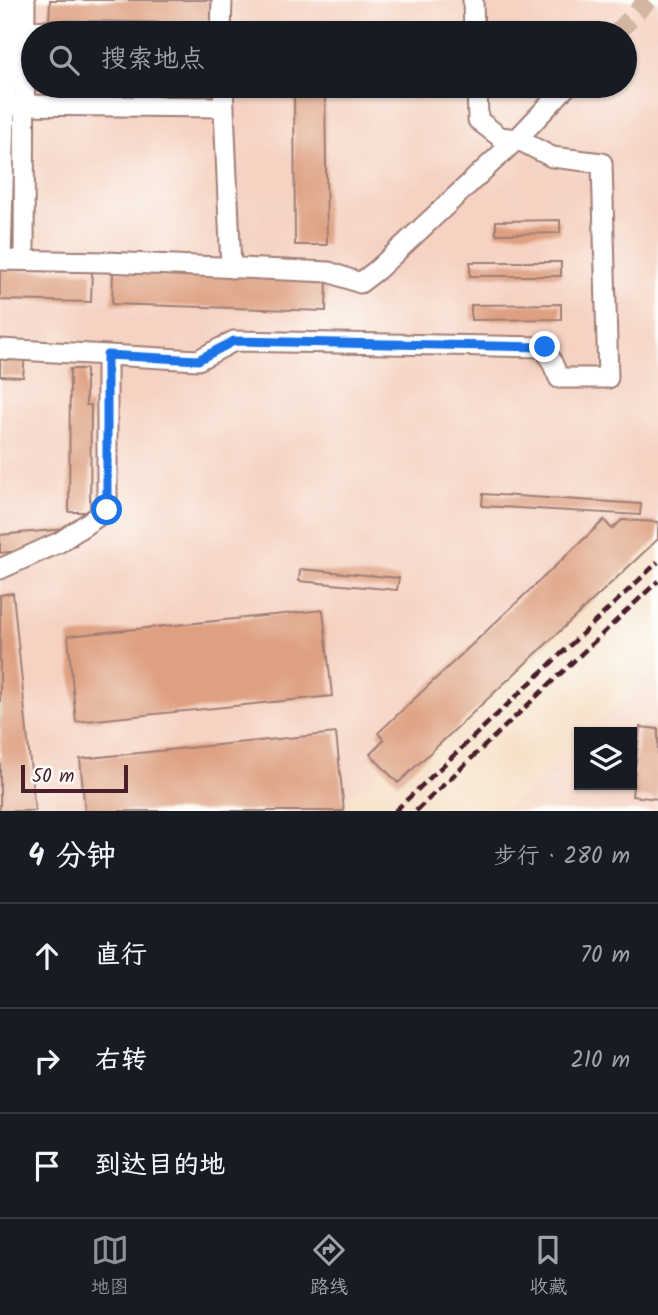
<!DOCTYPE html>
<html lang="zh">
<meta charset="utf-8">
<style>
:root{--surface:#171b24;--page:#20242c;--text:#f1f3f6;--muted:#9ea1a6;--line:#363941;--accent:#8c9099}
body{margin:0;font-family:Kalam,"LXGW WenKai TC",sans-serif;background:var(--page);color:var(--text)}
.controls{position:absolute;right:21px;bottom:21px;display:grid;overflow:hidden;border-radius:0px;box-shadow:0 2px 5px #0004}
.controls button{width:63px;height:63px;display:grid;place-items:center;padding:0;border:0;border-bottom:2px solid var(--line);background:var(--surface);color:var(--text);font:35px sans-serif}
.scale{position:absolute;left:21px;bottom:18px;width:107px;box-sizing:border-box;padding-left:7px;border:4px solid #4a1f2b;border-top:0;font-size:19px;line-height:24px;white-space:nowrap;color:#4a1f2b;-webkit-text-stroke:5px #fdfcf7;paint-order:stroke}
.stop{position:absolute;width:21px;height:21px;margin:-16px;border:5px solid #1a73e8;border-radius:50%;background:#fff}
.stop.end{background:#1a73e8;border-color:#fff;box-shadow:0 2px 7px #0008}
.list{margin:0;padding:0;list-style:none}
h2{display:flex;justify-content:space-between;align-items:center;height:91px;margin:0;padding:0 28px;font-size:30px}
h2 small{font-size:23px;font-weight:400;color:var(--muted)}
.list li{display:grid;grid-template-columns:46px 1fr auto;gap:21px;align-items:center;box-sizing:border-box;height:105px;padding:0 28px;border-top:2px solid var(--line)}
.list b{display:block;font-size:26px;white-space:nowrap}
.list em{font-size:23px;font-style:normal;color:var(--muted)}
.icon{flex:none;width:38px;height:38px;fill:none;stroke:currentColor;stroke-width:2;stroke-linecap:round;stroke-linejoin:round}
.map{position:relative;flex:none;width:658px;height:811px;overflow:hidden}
.search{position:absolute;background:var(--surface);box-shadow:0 2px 5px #0004;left:21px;right:21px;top:21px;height:77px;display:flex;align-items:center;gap:18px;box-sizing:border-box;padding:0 24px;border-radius:38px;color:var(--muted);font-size:26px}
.sheet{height:406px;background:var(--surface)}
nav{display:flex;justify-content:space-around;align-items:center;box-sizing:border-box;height:98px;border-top:2px solid var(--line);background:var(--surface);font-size:19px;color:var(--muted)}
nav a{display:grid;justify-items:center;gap:4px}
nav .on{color:var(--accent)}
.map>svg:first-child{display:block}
</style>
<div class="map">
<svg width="658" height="811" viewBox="0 0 658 811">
<rect width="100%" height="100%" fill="#fdfcf7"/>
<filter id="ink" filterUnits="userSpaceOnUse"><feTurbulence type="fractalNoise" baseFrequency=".0143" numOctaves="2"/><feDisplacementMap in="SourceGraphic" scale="14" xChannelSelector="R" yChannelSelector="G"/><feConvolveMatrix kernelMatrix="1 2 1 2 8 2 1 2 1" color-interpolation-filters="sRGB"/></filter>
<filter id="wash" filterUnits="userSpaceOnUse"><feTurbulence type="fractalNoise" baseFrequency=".00686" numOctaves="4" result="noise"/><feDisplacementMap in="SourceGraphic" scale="28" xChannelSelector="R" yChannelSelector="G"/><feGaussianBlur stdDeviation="1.57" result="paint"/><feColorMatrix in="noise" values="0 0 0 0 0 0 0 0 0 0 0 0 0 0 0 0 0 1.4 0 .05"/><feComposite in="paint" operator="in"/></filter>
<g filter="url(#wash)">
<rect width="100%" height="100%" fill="#f5dcc0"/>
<!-- built -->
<path fill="#f5d2c2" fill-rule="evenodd" d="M0,0H658V519L335,811H0ZM33,33H625V86H33Z
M658,666V811H503L579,740V785H632V732H587Z"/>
<g id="blocks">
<!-- building -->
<path fill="#dea081" d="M50,0H222L221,27L49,22Z
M294,86H325L327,245H295Z
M560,220V233L496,234V221Z
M470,262H561V276H470Z
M0,270L92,272L91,302L0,300Z
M113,271L327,278L326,311L112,304Z
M561,304V319L471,320V305Z
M0,353L25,355L23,377L0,376Z
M70,369H86V405H91L90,512H69Z
M483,494L641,504L640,515L482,506Z
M604,520L612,529L622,520L658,522V539L398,783L370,754L384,740L378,733Z
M75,528L76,545L0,553V535Z
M300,569L399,578L397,590L299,581Z
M13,593L35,811H0V595Z
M323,610L332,696L76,722L68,636Z
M640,727L658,729V799L632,796Z
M336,733L344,811H85L80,759Z"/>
</g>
</g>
<g filter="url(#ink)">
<use href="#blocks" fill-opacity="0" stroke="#a07e76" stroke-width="2"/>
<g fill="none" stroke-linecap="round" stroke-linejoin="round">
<!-- minor-tunnel -->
<path stroke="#d3b6a2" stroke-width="19" stroke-dasharray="19 10" stroke-linecap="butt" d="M617,33L648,0"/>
<defs>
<path id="minor" d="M473,0L474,33
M12,30L155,33
M221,33L222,0
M223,86L231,268
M477,86L478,120L500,137L517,139L567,86
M12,105L224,107
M0,260L106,262L329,272L360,283L377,270L517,139L552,157L602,163L608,378H559L545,347L234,341L198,360L0,349
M1,260L8,0
M24,260L25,0
M0,569L60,542L107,510V355"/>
</defs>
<!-- minor casing -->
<use href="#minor" stroke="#a07e76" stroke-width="23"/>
<!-- minor -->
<use href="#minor" stroke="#fff" stroke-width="19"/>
<!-- rail -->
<path stroke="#4a1f2b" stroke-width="4.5" stroke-dasharray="10 5" stroke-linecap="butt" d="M395,811L658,562
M416,811L658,581"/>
</g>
</g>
<g fill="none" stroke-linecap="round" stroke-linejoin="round" filter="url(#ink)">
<!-- route -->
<path stroke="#1a73e8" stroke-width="9" d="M107,510V355L198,360L234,341L545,347"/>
</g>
</svg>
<div class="controls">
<button><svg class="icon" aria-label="layers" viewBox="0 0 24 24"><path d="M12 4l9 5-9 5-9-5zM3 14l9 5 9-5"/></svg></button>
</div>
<div class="scale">50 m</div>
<div class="stop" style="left:107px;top:510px"></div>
<div class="stop end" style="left:545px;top:347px"></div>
<div class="search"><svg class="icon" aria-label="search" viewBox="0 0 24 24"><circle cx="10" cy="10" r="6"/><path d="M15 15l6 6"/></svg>搜索地点</div>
</div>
<section class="sheet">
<h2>4 分钟<small>步行 · 280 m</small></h2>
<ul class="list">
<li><svg class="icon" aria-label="ahead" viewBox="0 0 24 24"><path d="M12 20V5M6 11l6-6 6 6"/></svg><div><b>直行</b></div><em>70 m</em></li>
<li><svg class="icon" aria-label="right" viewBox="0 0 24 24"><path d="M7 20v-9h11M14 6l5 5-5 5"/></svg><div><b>右转</b></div><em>210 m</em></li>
<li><svg class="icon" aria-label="arrive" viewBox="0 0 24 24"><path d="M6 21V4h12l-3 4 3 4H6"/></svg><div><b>到达目的地</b></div></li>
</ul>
</section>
<nav>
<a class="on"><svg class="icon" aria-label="map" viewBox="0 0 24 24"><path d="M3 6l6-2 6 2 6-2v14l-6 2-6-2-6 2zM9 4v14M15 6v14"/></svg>地图</a>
<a><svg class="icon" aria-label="directions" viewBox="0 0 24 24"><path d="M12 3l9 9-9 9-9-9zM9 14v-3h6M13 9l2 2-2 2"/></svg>路线</a>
<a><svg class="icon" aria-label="saved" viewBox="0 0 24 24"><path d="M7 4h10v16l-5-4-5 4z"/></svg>收藏</a>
</nav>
